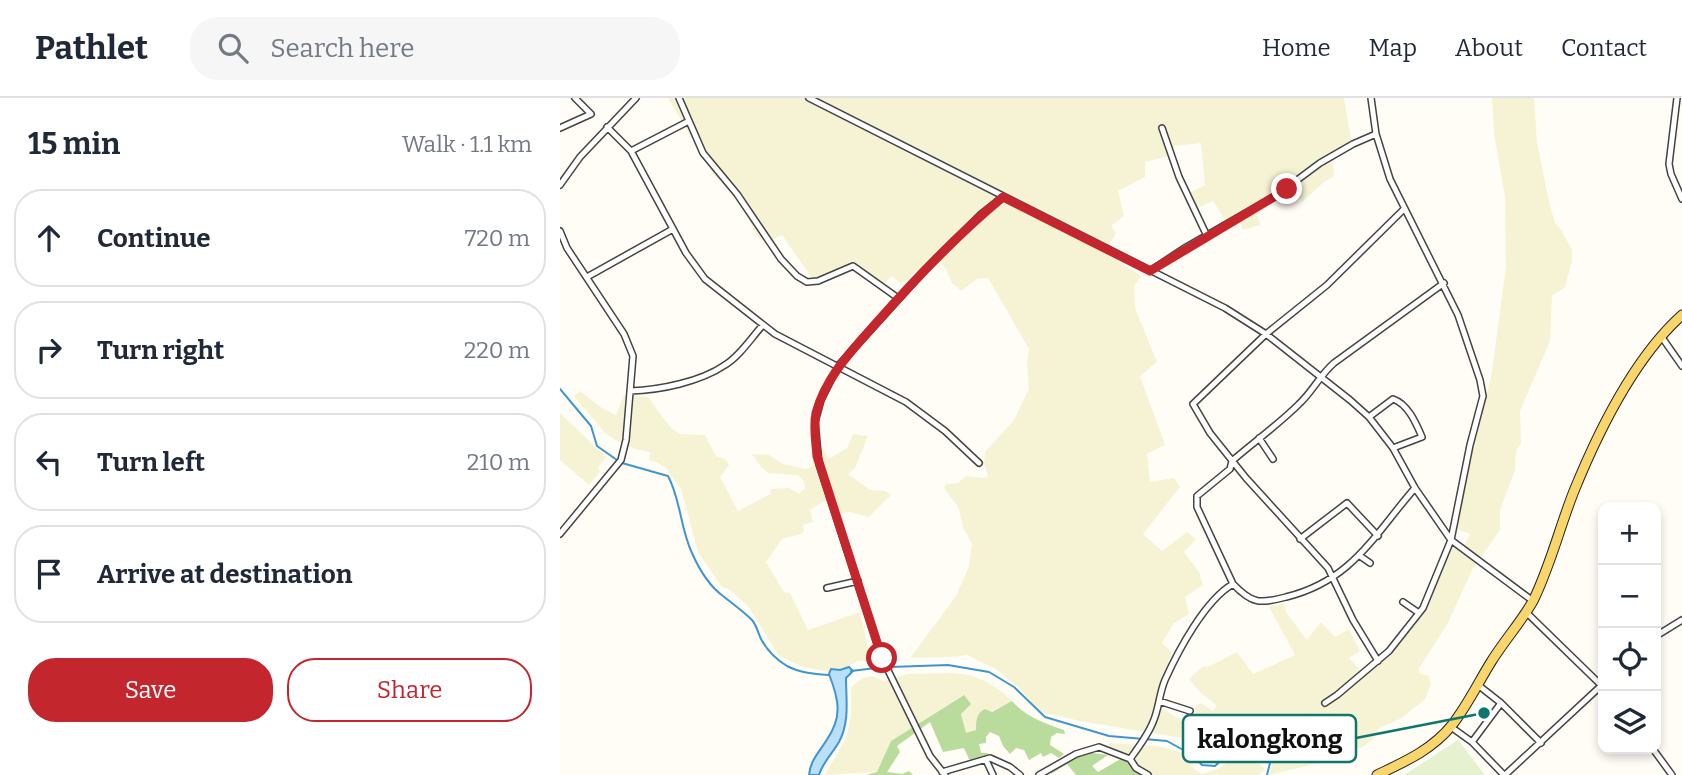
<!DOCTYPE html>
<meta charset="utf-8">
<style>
:root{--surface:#fff;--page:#f6f6f7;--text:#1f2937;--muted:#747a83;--line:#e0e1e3;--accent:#c4262e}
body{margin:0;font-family:Bitter,serif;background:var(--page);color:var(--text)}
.controls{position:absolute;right:21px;bottom:21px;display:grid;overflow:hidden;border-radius:14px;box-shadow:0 4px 10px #0003}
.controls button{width:63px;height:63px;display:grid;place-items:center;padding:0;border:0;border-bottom:2px solid var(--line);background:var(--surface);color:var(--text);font:35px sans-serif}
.stop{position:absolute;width:21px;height:21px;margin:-16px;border:5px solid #c4262e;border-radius:50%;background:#fff}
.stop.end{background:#c4262e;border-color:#fff;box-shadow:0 2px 7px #0008}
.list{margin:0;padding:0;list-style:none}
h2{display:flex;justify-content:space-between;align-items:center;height:91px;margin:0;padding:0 28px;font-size:30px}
h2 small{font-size:23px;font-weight:400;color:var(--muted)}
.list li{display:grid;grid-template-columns:46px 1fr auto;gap:21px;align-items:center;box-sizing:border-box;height:98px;margin:0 14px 14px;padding:0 14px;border:2px solid var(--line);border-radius:28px}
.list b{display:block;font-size:26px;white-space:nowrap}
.list em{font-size:23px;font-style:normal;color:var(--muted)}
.actions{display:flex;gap:14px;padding:21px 28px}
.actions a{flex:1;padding:16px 0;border:2px solid var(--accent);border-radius:28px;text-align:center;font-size:24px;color:var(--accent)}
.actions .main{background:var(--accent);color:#fff}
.icon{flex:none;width:38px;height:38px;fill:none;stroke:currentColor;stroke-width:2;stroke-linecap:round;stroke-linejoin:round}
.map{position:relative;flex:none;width:1122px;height:677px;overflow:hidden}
header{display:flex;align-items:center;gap:42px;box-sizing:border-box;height:98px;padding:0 35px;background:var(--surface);border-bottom:2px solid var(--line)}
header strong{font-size:33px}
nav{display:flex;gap:38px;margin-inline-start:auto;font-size:24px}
.search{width:490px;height:63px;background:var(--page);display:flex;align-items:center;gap:18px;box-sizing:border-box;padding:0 24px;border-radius:28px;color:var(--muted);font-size:26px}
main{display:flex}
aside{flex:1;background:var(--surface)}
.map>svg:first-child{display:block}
</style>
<header>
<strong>Pathlet</strong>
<div class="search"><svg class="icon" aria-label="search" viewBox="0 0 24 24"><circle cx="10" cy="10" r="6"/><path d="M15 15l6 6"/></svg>Search here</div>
<nav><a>Home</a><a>Map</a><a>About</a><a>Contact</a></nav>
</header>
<main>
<aside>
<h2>15 min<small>Walk · 1.1 km</small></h2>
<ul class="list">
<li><svg class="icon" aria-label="ahead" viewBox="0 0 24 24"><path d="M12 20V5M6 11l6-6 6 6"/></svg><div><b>Continue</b></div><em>720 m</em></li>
<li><svg class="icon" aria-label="right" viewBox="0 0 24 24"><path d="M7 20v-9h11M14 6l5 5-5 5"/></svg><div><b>Turn right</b></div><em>220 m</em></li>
<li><svg class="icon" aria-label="left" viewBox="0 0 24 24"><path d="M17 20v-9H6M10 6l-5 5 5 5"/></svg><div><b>Turn left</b></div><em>210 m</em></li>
<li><svg class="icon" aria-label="arrive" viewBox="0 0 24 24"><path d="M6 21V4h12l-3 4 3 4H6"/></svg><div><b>Arrive at destination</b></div></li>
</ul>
<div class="actions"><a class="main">Save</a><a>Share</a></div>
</aside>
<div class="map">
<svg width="1122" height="677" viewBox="0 0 1122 677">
<rect width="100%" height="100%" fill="#fffdf5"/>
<!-- farmland -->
<path fill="#f6f3d4" d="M108,0H784L791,42L772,56L774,78L763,85L742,104L732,88L694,110L701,127L683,132L677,118L666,124L653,103L636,111L627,96L645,87L641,45L614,48V57L585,64V79L558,93L564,118L551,128L556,135L545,155L581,178L574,188L575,210L597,264L580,278L605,347L587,356L590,384L614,380L620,389L583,436L602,453L627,434L636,441L624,454L639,474L643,487L625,499L629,516L614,525L602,545L612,554L599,590L598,608L618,620L635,623V609L641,605L653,613L657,608L639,593L629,581L642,569L650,568L677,554L693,576L735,557L709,509L724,505L726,514L747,542L761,524L775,539L789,531L800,553L789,560L804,576L835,551L850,527L884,459L891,449L902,452L910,436L894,430L909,354L931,280L946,169L945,98L934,36L932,0H974L977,44L989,104L995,125L1002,133L1012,152V163L1005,189L992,198L990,243L960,313L961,345L956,353L955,372L940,412V432L913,470L888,525L858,572L861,576L869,578L871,586L865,601L842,620L819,630L813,641L803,649L787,653L783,659L709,677L713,664L709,656L688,644L680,646L653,665L639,660L622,640L520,623L480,614L459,590L436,571L407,557L390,559L350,560L396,498L409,468L412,446L404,432L398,409L384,390L386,386L398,385L406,378L424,380L428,378L424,365L425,354L454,322L469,291L467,264L469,251L428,180L417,181L401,193L392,185L386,171L375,158L341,186L332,178L319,190L289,168L254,183L222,137L205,145L196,136L179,103L153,76Z
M20,293L42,310L56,317L64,297L88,299L111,330L120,336L145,337L156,358L165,361L169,367L160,379L178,413L210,396L211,391L229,390L239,396L245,390L244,384L238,377L208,375L201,369L192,356L209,357L223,366L246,371L253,368L251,355L262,349L269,361L287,350L293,336L308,338L295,370L288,376L310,392L325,393L331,397L309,419L289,414L276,417L267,401L250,412L253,424L243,427L244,433L241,436L222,441L206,464L224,494L230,495L248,532L300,514L311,563H298L282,572L269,574L243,569L219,558L188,508L170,492L161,488L138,454L121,391L106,370L98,365L89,362L90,354L75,351L55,342L45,335L14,298Z
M0,315L46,359L38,369L40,374L29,387L0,362Z
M394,575L410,577L427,584L442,594L452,603L450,605L417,619L416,633L406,636L401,616L410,606L403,597L331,643L317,674L265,677L287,638L291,616V589L302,580L311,578L324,583L348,576Z
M548,645L597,648L617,653L628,659L633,670L642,676L660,670L674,659L676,653L683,652L689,653L705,672L698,677H584L549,651Z"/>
<!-- forest -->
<path fill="#b9dc9c" d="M404,597L411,606L401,616L406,635L416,632C416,623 416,615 425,611L432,614L452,603C466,619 484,625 504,632L505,636L497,635L491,639L490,647L504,656L499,660L491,655L483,659L481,655L469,662L464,652L456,650L450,656L443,648L439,638L430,634L426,639V645L419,646L421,655H428V661L419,660L415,665L409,661L404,650L383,654L370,624L337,648L340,654L327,674L342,676L349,673L353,677H306L317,674L331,643Z
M526,654L548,657L532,668L538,674L566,658V663L584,677H516L507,666L491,676L489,670Z"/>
<!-- pitch -->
<path fill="#e6f2cf" d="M898,642L925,677H844Z"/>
<!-- water -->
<path fill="#b9e0f7" stroke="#3f96cf" stroke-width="2" d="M289,569L293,573L286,580C286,602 290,623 279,644C272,656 263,664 259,677H249C250,663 259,654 266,643C283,619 279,602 269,576L271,571L280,572Z"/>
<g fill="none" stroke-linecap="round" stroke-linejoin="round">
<!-- stream -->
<path stroke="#3f96cf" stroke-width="2" d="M0,291L31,328L37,348L57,362
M62,365L108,378C121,402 120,430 132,455C139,471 148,487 163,498C173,506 183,513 192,522C197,528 198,535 201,541C207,552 217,562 227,568C240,575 255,576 269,577
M330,569L388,567L429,574L454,589L485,619L549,638L607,643L634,658L642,667L655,668C673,651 695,633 710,665L707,677
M291,573L324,569"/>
<defs>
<path id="minor" d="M119,0L143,55L177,96L221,161L237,178L247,184L258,183L293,168L338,200
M249,0L665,210L706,236L790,302L809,319L833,350L855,390L891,442L973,503
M1117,0L1109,66L1111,76L1122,101
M47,29L71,53L126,155L145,181L215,236L346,304L385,333L419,365
M0,30L31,16L15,0
M602,30L619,79L647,138
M71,53L129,23
M0,87L20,59L76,0
M0,133L7,150L64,236L73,258L66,342L61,362L0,436
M590,173L623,151L717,97L760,65L793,46L816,36L811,0
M27,179L113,131
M1101,238L1122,268
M70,293C100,292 140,284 165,267C180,258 191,240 203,227
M809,319L833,301C848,306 856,325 862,339L833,350
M699,340L713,361
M740,441L787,405L818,438
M800,458L810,465
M673,486C692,506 700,506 726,499C792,483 814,437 855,390
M267,490L298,483
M843,504L859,515
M966,514L1043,589
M1096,538L1122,522
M818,563L793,522L768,470L686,380L650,335L633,306L706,236L767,187L844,111
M918,587L941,605L981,645
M599,603L630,613
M765,605L777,597L829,553L863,510L891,442L910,347L923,298L920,282L898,217L830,81L816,36
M891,629L912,644L944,677
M912,644L941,605
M1093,651L1112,677
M570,661C578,650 588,637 593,624C599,611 599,596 605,582C618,553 645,502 673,486L637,409V398L670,371L672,363C694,344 719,326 739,306C753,293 760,277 774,265L884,185
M426,662L433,677
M382,674L430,660L450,669L460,677
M385,677L370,658L322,560L259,366L255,324L261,302L278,268L366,171L420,117L443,99
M479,677L516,656L539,649L570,661L576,670L588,677
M945,677L1043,586"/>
<path id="primary" d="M817,677C844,664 872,652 892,627C907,608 918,585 931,564C944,543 961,524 973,503C990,469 1000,428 1014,393C1038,334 1074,260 1122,217"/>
</defs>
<!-- minor casing -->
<use href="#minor" stroke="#444" stroke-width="8"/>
<!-- primary casing -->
<use href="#primary" stroke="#222" stroke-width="11"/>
<!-- minor -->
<use href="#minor" stroke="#fff" stroke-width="5"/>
<!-- primary -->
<use href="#primary" stroke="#f9d66b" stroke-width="9"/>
</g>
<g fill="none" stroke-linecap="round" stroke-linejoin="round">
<!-- route -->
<path stroke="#c4262e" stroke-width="9" d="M322,560L257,358C256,343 253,330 256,315C266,278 293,251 318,223C357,179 398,136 443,99L590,173L727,91"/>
</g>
<!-- callouts -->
<path fill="none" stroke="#0f766e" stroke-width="2.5" d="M924 615L796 640"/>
<circle fill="#0f766e" stroke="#fff" stroke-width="2.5" cx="924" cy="615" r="7"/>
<rect fill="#fff" stroke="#0f766e" stroke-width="2.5" x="623" y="617" width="173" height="47" rx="7"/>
<g font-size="26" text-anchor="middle" font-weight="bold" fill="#111">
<text x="710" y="650">kalongkong</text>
</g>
</svg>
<div class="controls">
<button>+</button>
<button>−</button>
<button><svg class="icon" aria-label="locate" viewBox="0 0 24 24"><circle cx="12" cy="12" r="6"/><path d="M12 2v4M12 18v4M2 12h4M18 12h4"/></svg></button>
<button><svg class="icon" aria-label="layers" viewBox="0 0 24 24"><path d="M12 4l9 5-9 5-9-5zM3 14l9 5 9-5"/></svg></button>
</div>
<div class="stop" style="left:322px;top:560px"></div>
<div class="stop end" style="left:727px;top:91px"></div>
</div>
</main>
